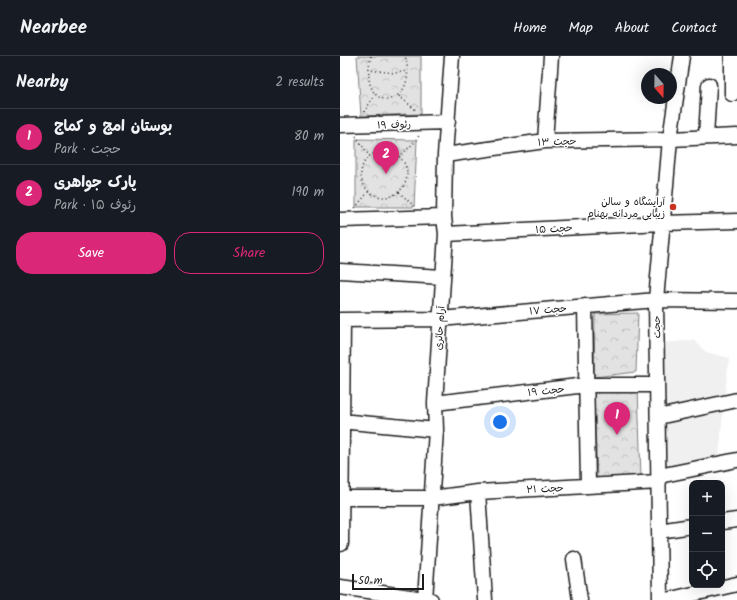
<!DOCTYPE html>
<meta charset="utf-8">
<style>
:root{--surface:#171b24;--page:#242831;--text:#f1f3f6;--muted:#9ea1a6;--line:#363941;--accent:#db2777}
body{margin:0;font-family:Kalam,"Playpen Sans Arabic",sans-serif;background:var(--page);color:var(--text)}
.controls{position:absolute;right:12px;bottom:12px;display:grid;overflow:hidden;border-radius:8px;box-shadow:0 4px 16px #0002}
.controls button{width:36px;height:36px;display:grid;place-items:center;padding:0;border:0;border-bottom:1px solid var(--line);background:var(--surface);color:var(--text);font:20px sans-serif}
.compass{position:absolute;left:301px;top:12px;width:36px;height:36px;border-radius:50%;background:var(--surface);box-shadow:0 4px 16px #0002;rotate:160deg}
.scale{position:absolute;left:12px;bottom:10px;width:72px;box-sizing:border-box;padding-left:4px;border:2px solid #1c1c1c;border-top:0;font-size:11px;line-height:14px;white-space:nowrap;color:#1c1c1c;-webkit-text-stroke:3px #fff;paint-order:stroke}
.you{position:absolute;left:160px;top:366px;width:14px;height:14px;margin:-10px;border:3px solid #fff;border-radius:50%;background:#1a73e8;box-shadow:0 0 0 6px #1a73e833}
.badge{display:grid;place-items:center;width:26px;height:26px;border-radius:50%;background:var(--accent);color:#fff;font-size:13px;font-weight:700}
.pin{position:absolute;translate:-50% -33px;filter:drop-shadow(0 1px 2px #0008)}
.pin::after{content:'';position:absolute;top:21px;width:14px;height:12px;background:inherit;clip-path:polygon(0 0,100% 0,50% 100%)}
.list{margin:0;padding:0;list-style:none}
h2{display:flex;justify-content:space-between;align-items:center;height:52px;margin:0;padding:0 16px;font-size:17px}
h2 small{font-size:13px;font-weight:400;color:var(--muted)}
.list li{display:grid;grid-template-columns:26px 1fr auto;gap:12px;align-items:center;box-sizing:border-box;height:56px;padding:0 16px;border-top:1px solid var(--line)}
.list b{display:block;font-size:15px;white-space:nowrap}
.list p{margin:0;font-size:13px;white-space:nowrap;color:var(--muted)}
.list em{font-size:13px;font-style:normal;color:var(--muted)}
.actions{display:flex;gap:8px;padding:12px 16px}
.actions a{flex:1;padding:9px 0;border:1px solid var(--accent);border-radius:16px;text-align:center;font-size:14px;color:var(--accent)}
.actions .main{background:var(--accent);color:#fff}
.icon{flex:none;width:22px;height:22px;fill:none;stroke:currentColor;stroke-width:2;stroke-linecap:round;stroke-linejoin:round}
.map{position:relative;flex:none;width:397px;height:544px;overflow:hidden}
header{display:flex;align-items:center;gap:24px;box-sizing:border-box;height:56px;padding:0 20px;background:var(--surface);border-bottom:1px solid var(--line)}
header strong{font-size:19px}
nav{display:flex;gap:22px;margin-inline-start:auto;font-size:14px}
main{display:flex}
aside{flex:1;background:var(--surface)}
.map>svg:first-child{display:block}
</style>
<header>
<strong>Nearbee</strong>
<nav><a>Home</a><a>Map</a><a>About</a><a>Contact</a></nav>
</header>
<main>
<aside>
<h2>Nearby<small>2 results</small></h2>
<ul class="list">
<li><span class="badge">1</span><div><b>بوستان امج و کماج</b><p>Park · حجت</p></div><em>80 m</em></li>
<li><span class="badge">2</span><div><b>پارک جواهری</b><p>Park · رئوف ۱۵</p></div><em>190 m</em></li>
</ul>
<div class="actions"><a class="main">Save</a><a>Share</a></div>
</aside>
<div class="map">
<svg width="397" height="544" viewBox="0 0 397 544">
<defs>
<pattern id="forest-crowns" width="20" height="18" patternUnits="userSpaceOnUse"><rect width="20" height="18" fill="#e2e2e2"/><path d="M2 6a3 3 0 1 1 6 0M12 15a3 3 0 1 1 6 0" fill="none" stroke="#c1c1c1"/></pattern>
</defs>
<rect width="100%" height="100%" fill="#fff"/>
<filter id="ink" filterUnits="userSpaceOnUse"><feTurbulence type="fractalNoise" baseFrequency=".025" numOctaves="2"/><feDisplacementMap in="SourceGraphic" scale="8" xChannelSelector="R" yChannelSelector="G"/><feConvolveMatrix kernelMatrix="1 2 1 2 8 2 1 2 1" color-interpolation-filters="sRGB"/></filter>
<g filter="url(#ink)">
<!-- built -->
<path fill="#f0f0f0" d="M354,284L366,296L389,302L385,338L323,355V287Z
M383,354L379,403L322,414L324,365Z"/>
<!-- forest -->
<path fill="url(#forest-crowns)" stroke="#7f7f7f" d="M17,0H81V58L21,60Z
M16,83L77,84L74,151H16Z
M298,257L296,316L254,321L255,258Z
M298,333L301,422L257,424L254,335Z"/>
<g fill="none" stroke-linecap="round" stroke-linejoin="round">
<defs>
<path id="minor" d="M392,0V38
M0,69L108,66
M366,81L369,29
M205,85L211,0
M105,99L205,85L330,83L397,80
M0,164L104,161
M106,178L322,167L397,165
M0,215L103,221
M245,250L248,430
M0,264L100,263L316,244L397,245
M95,347L246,329H317
M318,361L397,344
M0,365L96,374
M319,420L397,404
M138,436L145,544
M0,442H92L138,436L319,426
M382,466L397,464
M319,475L352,470
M1,488L3,264
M234,503L240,544
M0,531L91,544
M85,544L96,374L95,347L106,178L104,161L105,99L112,0
M320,544L316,244L330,83L342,0
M327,544L397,528"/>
</defs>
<!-- minor casing -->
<use href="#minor" stroke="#1c1c1c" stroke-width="17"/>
<!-- path -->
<path stroke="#1c1c1c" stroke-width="1.5" stroke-dasharray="1 3" stroke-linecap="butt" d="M31,0C16,62 81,53 65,0
M28,14L55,17L67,15
M59,40L77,55
M24,56L35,39
M16,80L29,100
M21 118a23 23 0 1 1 46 0a23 23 0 1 1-46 0Z
M59,101L77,84L79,79
M59,136L74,150
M15,152L29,135"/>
<!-- minor -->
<use href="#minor" stroke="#fff" stroke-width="14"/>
</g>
</g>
<!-- markers -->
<circle fill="#c8321e" stroke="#fff" stroke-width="1.5" cx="333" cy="151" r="4"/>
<g text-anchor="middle" stroke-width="3" stroke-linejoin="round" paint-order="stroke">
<!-- street labels -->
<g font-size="10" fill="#1c1c1c" stroke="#fff">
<text transform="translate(54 68) rotate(-2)" y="4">رئوف ۱۹</text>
<text transform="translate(217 85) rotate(-2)" y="4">حجت ۱۳</text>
<text transform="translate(214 172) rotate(-3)" y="4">حجت ۱۵</text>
<text transform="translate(208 253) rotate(-5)" y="4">حجت ۱۷</text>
<text transform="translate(316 271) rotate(-91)" y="4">حجت</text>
<text transform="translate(99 272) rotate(-86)" y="4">آرام حائری</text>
<text transform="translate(206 334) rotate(-6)" y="4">حجت ۱۹</text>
<text transform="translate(205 432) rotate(-3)" y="4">حجت ۲۱</text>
</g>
<!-- poi labels -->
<g font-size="10" fill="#1c1c1c" stroke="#fff" text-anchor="end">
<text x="325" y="149">آرایشگاه و سالن<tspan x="325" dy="12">زیبایی مردانه بهنام</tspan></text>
</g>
</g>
</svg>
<div class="controls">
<button>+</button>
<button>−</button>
<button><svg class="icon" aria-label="locate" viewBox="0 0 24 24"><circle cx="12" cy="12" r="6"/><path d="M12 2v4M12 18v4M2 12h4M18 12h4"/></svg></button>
</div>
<svg class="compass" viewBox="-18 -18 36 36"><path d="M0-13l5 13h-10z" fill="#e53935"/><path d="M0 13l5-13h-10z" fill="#9ea1a6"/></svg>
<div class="scale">50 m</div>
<div class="you"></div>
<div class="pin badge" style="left:277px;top:379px">1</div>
<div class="pin badge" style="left:46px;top:118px">2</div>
</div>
</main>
